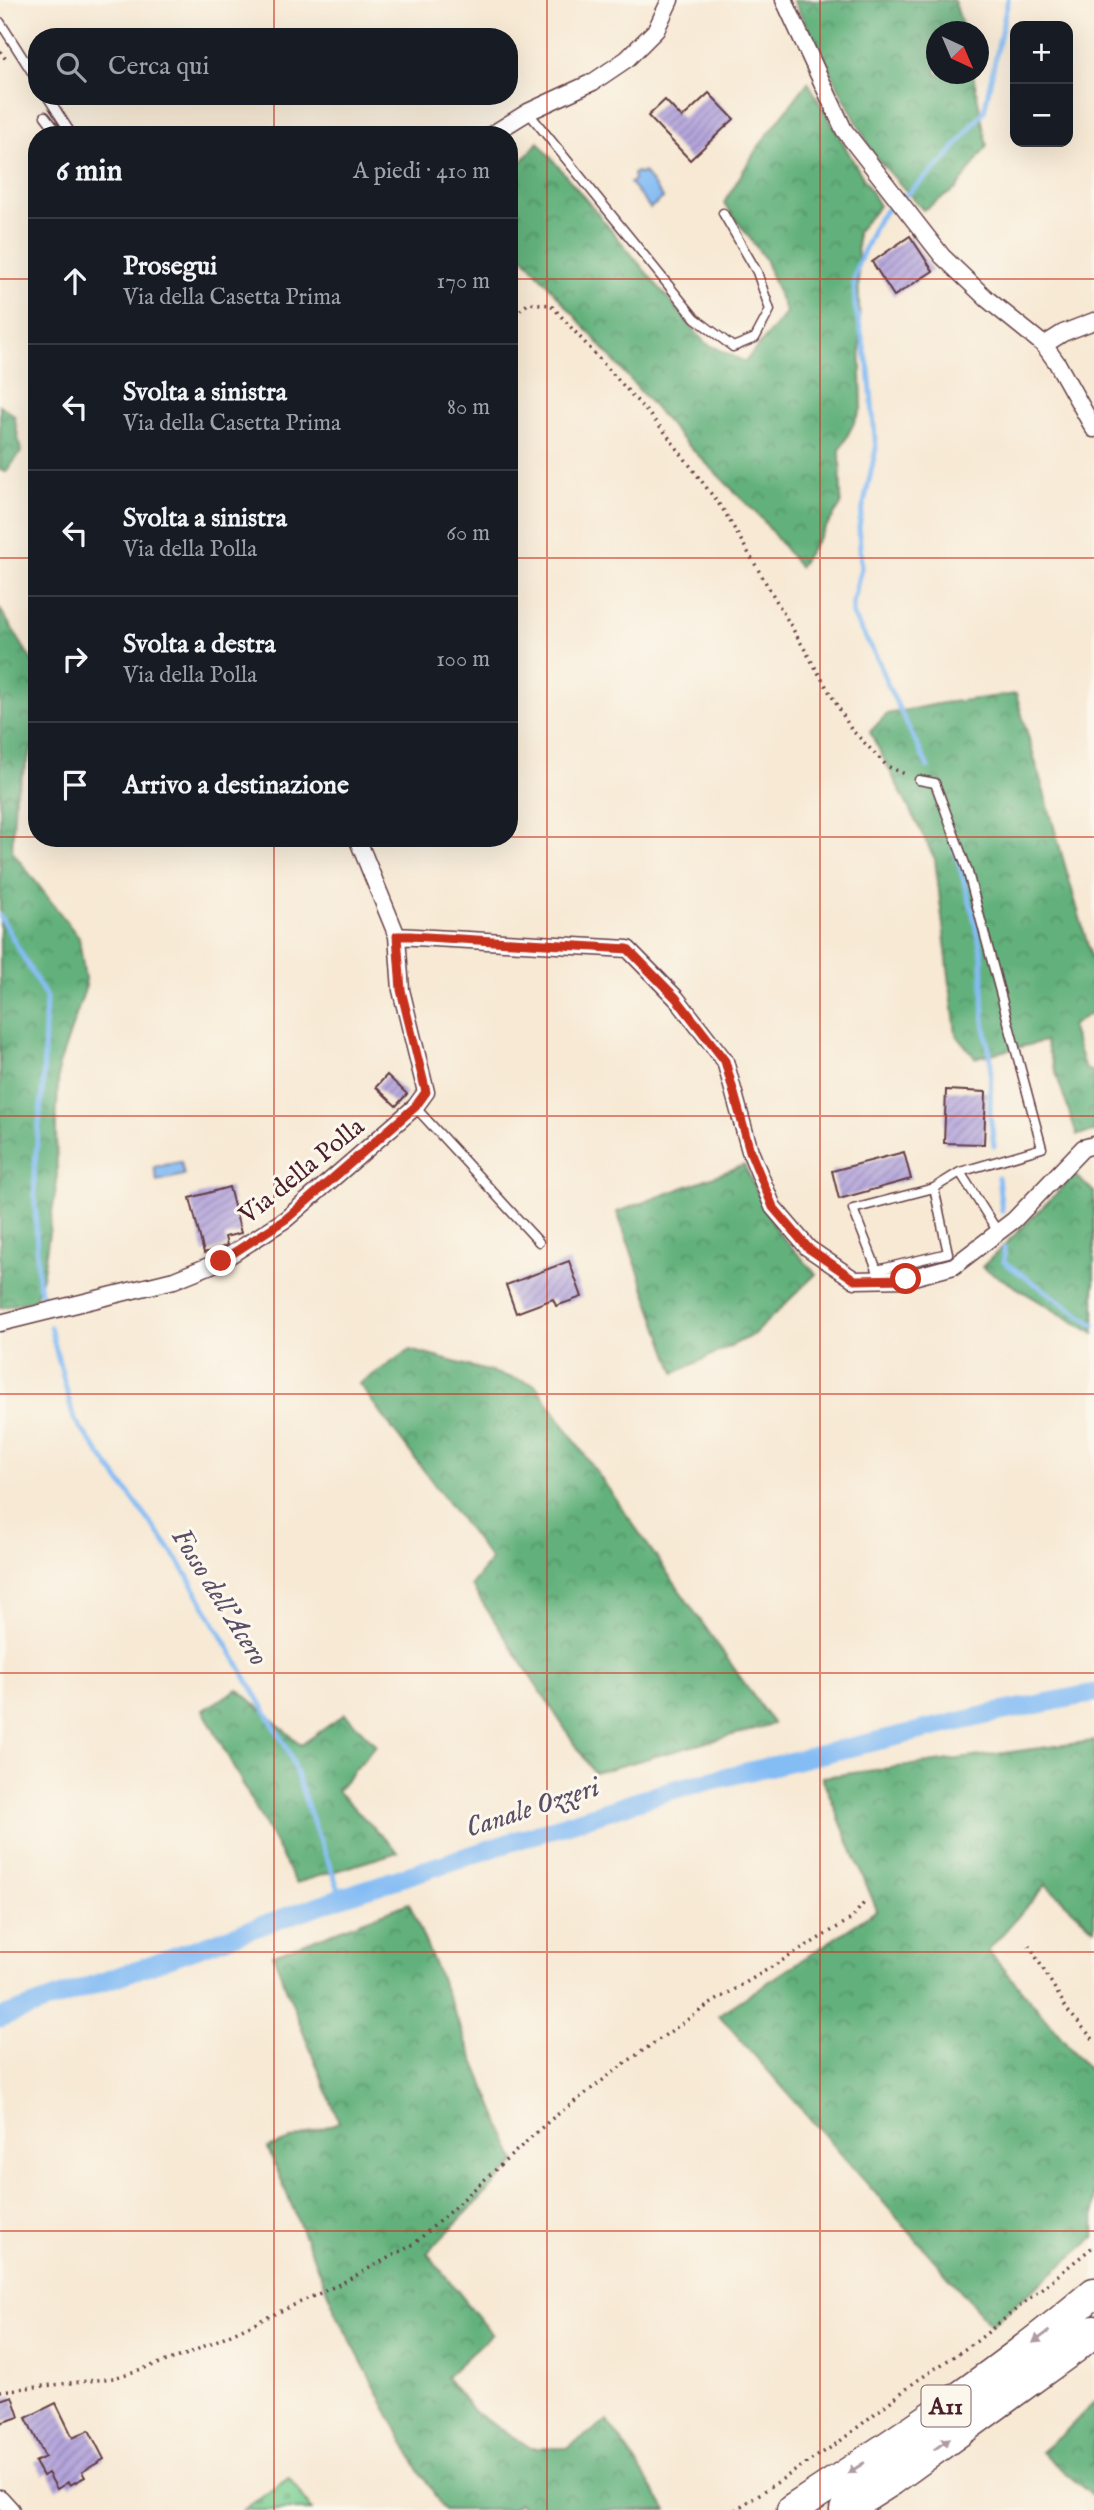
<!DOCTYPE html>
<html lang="it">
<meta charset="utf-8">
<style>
:root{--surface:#171b24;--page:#20242c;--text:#f1f3f6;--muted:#9ea1a6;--line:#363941}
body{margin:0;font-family:"IM FELL English",serif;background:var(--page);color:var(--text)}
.controls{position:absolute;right:21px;top:21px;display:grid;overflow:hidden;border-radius:14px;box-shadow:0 7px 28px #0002}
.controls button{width:63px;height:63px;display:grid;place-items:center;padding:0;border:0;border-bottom:2px solid var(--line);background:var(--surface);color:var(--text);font:35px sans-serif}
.compass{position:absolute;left:926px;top:21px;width:63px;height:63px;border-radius:50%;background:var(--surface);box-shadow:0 7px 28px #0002;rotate:136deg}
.stop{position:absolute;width:21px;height:21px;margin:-16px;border:5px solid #c8321e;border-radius:50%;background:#fff}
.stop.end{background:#c8321e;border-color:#fff;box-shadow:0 2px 7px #0008}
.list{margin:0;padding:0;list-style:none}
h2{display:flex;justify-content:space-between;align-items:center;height:91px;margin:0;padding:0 28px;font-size:30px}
h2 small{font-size:23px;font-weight:400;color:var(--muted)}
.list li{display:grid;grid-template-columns:46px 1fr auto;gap:21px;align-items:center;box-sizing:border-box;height:126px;padding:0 28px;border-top:2px solid var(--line)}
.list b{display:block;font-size:26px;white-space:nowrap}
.list p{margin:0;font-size:23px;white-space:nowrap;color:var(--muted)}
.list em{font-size:23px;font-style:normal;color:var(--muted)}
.icon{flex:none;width:38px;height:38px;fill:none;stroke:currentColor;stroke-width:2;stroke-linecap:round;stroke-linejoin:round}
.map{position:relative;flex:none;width:1094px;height:2510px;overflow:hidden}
.search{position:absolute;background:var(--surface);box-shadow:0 7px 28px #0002;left:28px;top:28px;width:490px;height:77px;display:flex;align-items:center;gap:18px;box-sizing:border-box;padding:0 24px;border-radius:28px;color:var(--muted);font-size:26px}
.panel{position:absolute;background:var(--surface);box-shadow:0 7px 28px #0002;left:28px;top:126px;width:490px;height:721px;border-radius:28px}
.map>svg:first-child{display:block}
</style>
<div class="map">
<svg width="1094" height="2510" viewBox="0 0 1094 2510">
<defs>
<pattern id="forest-crowns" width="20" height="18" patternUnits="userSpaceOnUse" patternTransform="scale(1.75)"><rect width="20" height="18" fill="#62b17c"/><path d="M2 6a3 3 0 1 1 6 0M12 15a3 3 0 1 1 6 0" fill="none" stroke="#538f66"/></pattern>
<pattern id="cemetery-stones" width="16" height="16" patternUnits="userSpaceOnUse" patternTransform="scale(1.75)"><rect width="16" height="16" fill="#78ce92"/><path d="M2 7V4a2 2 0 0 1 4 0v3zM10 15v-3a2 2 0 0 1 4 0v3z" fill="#69b07e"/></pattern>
<pattern id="building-hatch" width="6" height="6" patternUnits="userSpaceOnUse" patternTransform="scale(1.75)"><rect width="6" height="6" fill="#b3a4db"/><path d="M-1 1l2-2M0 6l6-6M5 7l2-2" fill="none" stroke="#9485b2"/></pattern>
</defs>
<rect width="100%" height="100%" fill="#fbf7ec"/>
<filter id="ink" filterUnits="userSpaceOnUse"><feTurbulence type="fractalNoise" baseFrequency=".0143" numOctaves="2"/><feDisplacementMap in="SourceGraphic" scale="14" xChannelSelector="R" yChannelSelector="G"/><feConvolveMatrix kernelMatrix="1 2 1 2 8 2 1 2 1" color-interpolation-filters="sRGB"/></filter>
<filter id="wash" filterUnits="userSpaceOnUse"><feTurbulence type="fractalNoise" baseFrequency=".00686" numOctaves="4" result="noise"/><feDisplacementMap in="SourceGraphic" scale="28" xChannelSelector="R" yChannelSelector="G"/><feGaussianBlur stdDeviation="1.57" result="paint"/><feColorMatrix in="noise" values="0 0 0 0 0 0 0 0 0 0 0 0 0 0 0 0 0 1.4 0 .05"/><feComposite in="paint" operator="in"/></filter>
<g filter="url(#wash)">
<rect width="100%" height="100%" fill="#f7e9d4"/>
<!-- forest -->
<path fill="url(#forest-crowns)" stroke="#566854" stroke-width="2" d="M793,0H954L964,31L936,32V74H973L987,146L956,189L923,210L874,155Z
M808,82L879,206L857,232L862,407L840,450L841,505L799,567L761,518L680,437L509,240V177L538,142L705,343L745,362L786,313L765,259L724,203L756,150Z
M0,405L14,415L21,452L6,472L0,470Z
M0,609L37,669V735L15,795L12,851L79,938L86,986L59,1065L56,1128L57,1181L43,1273L35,1300L0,1308Z
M1016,694L1094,967V1011L1071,1026L1085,1069L1094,1072V1132L1077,1135L1045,1041L975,1058L956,1034L935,859L870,732L887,714L943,703Z
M744,1165L776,1230L816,1274L753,1335L675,1373L617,1212Z
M1075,1175L1094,1192V1334L982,1267Z
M410,1350L535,1384L773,1724L594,1773L471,1585L491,1560L359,1384Z
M238,1689L301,1745L345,1714L376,1745L337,1791L398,1852L296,1883L203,1710Z
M1094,1741V1929L1046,1885L988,1950L1094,2076V2238L991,2325L719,2015L877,1910L822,1777Z
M409,1903L516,2162L427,2253L492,2334L446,2377L474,2412L531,2448H566L608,2421L667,2510H524L519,2503L510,2510H444L418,2469L337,2315L268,2148L339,2122L273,1955Z
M1094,2402V2497L1041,2452L1067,2430Z"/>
<!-- cemetery -->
<path fill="url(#cemetery-stones)" stroke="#61765e" stroke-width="2" d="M289,2478L312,2510H243Z"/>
<!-- water -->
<path fill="#84bcf4" stroke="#676e90" stroke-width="2" d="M637,172L641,174L644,172L663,198L650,208L630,183L634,180L633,174Z
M181,1162L184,1175L157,1181L154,1167Z"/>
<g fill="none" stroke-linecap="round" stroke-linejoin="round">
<!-- stream -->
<path stroke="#84bcf4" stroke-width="5" d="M904,197L945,160L984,111L1008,0
M890,206L877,221L858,264L854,280L855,305L869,369L876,449L859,526L861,568L853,601V616L878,660L889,688L928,767
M952,840L973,913L982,955L984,1022L991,1060L990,1113L994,1146
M0,916L46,997L43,1085L34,1172L38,1281L42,1295
M998,1177L1002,1211
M1004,1248V1262L1094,1325
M50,1327L74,1419L178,1560L288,1750L318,1836L342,1897"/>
<!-- canal -->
<path stroke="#84bcf4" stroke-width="19" d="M0,2018L342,1897L675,1789L995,1713L1094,1693"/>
</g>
<g id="blocks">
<!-- building -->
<path fill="url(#building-hatch)" d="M709,93L734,119L690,160L648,116L665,100L682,118Z
M910,236L933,271L894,296L872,262Z
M387,1075L407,1094L396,1106L376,1087Z
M946,1090L986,1092L984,1144L944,1143Z
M904,1152L911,1179L839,1199L832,1171Z
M229,1187L241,1233L225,1237L227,1245L221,1248L204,1253L190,1198Z
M569,1261L582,1297L556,1306L553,1299L516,1313L506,1285Z
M12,2396L19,2417L0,2423V2400Z
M56,2403L73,2438L89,2430L104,2459L82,2472L85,2477L70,2485L68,2482L57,2489L48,2473L43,2476L35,2462L45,2457L26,2418Z"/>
</g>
</g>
<g filter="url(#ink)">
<use href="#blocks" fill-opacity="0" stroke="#643d44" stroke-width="2"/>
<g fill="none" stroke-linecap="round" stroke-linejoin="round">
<defs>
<path id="service" d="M0,22L37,80
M47,96L72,135
M528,112L695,318L733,347L755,338L770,310L757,272L723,213
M45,116L60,135
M919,780L935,783L967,869L1042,1148L960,1172L998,1232
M415,1107L539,1242
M934,1188L853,1209L877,1270L948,1253L934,1188L960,1172"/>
<path id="minor" d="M784,0L844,130L942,256L987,299L1044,345L1057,363L1094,429
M491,135L528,112L593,82L627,59L656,30L670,0
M1044,345L1063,333L1094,321
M397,936L628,949L676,998L725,1061L750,1151L773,1207L808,1248L855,1280L906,1279L954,1266L1014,1220L1083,1148L1094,1145
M0,1323L174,1280L221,1261L286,1219L415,1107L426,1092L401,990L397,936L357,838
M0,2498L11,2510"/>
<path id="motorway" d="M792,2510C896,2442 999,2374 1094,2293
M845,2510L892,2480L1073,2349L1094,2331"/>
</defs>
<!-- service casing -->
<use href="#service" stroke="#643d44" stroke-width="11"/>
<!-- minor casing -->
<use href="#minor" stroke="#643d44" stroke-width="19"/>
<!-- motorway casing -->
<use href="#motorway" stroke="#643d44" stroke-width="33"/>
<!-- path -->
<path stroke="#643d44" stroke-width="3.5" stroke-dasharray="2 5" stroke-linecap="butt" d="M0,51L7,61
M509,319L529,303L551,305L664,431L724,511L851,729L887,766L907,775
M1029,1945L1068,2011L1094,2040
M0,2391L114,2378L185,2355L342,2283L414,2244L549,2121L628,2061L707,2006L851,1919L864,1903
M735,2510L839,2442L915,2382L977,2341L1094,2246"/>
<!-- service -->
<use href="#service" stroke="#fff" stroke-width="8"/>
<!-- minor -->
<use href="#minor" stroke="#fff" stroke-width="16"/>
<!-- motorway -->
<use href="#motorway" stroke="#fff" stroke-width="30"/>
</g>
<!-- one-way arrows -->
<defs><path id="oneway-solid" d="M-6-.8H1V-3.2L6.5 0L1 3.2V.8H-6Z" transform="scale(1.75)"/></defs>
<g fill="#ae9aa0">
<use href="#oneway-solid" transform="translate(1041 2337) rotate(144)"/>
<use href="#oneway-solid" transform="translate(942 2444) rotate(-36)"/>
<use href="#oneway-solid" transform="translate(856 2468) rotate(147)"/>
</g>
</g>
<g fill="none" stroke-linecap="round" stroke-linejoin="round" filter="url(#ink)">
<!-- route -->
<path stroke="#c8321e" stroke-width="9" d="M221,1261L286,1219L415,1107L426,1092L401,990L397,936H410L628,949L676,998L725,1061L750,1151L773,1207L808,1248L855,1280L906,1279"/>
</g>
<!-- grid -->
<path fill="none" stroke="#c8321e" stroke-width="2" stroke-opacity="0.55" d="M274,0V37M547,0V2510M820,0V2510M274,96V135M0,279H37M509,279H1094M0,558H37M509,558H1094M0,837H37M509,837H1094M274,838V2510M0,1116H1094M0,1394H1094M0,1673H1094M0,1952H1094M0,2231H1094"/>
<g text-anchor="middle" stroke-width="6" stroke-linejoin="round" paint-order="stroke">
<!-- shield labels -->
<rect fill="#fbf7ec" stroke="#7f6065" stroke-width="2" x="921.5" y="2385.5" width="49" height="41" rx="5"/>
<g font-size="24" font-weight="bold" fill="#4a1f2b">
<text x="946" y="2414">A11</text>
</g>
<!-- street labels -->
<g font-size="26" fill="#4a1f2b" stroke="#fbf7ec">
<text transform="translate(301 1170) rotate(-39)" y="9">Via della Polla</text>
</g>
<!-- water labels -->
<g font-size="28" font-style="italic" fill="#5b4e67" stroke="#fbf7ec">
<text transform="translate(221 1596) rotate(58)" y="10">Fosso dell'Acero</text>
<text transform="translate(532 1806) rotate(-18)" y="10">Canale Ozzeri</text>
</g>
</g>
</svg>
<div class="controls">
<button>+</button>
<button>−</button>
</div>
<svg class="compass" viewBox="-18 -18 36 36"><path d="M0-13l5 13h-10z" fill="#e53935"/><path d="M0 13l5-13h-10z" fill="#9ea1a6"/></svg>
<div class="stop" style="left:906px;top:1279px"></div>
<div class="stop end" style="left:221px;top:1261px"></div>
<div class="search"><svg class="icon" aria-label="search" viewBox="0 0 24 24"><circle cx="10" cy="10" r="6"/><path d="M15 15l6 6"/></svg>Cerca qui</div>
<section class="panel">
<h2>6 min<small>A piedi · 410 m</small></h2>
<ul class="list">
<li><svg class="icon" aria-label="ahead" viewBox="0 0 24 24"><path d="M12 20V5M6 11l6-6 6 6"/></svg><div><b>Prosegui</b><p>Via della Casetta Prima</p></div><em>170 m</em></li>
<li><svg class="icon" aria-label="left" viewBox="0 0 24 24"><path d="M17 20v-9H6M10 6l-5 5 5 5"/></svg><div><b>Svolta a sinistra</b><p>Via della Casetta Prima</p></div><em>80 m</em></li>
<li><svg class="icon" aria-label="left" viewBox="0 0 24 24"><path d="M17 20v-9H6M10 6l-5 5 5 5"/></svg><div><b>Svolta a sinistra</b><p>Via della Polla</p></div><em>60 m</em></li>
<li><svg class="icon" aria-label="right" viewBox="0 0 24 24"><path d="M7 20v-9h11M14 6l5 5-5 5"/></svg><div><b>Svolta a destra</b><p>Via della Polla</p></div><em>100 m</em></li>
<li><svg class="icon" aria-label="arrive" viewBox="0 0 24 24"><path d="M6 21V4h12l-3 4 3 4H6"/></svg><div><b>Arrivo a destinazione</b></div></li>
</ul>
</section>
</div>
